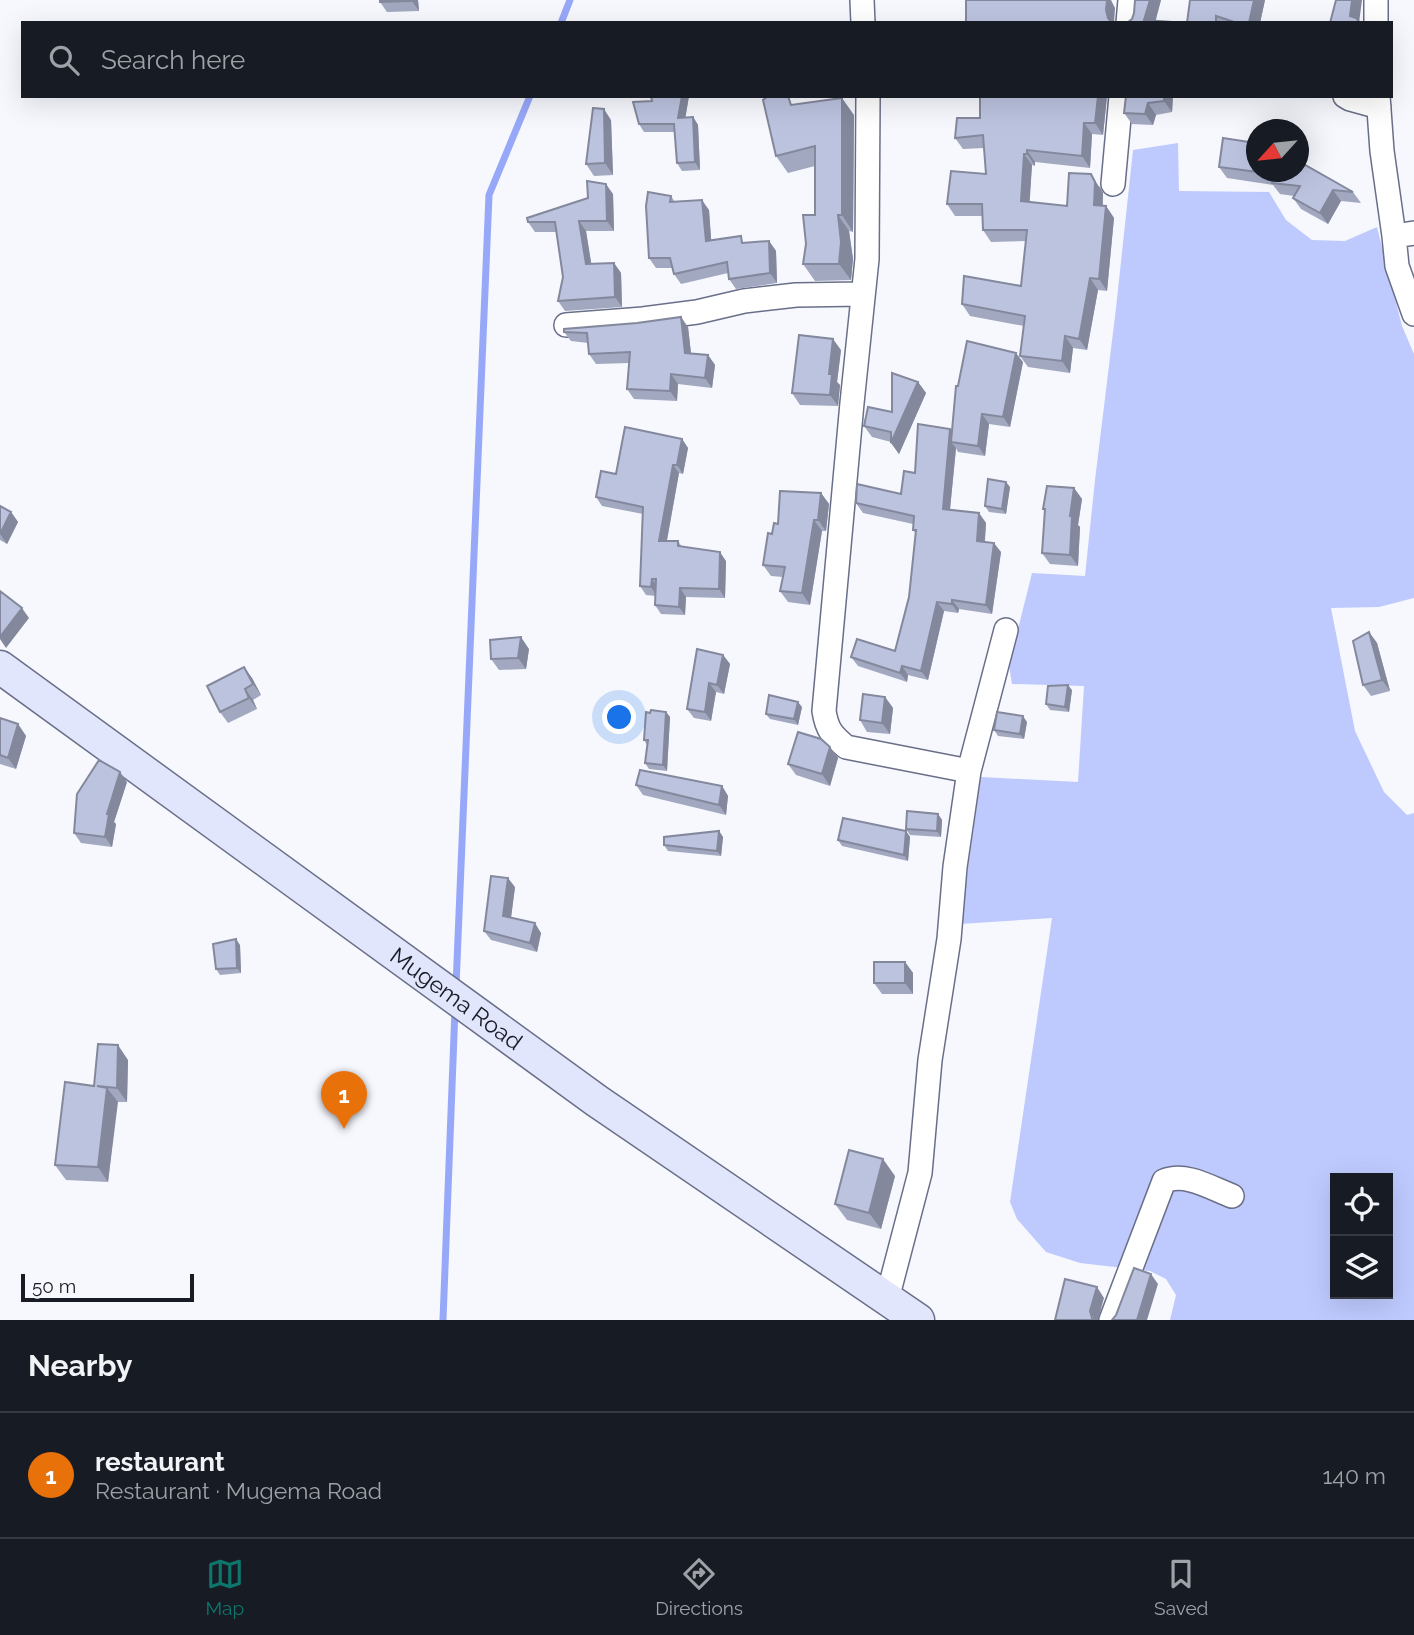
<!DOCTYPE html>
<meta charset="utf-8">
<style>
:root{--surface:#171b24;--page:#242831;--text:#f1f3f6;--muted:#9ea1a6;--line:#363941;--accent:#0f766e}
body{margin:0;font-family:Raleway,sans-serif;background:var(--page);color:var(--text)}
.controls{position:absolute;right:21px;bottom:21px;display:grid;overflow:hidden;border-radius:0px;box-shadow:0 7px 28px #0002}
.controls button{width:63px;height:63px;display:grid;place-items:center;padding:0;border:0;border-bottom:2px solid var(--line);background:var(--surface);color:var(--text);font:35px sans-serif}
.compass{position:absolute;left:1246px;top:119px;width:63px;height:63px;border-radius:50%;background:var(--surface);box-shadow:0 7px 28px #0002;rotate:243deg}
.scale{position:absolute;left:21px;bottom:18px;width:173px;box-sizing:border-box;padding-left:7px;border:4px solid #191b25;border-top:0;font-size:19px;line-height:24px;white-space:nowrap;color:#191b25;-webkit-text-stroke:5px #f6f8fe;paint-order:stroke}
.you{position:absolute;left:620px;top:718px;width:24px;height:24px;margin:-18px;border:5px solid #fff;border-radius:50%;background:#1a73e8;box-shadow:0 0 0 10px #1a73e833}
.badge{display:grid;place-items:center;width:46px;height:46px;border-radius:50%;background:var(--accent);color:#fff;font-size:23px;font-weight:700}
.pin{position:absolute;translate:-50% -58px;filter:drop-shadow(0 2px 4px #0008)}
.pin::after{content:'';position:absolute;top:37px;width:24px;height:21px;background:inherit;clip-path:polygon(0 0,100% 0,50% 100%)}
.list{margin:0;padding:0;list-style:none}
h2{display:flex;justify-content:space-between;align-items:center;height:91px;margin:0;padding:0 28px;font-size:30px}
h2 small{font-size:23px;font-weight:400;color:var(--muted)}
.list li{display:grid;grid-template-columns:46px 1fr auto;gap:21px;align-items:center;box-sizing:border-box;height:126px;padding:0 28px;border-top:2px solid var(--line)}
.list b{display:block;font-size:26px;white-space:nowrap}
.list p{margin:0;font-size:23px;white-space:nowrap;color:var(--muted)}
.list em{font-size:23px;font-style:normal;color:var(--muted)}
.icon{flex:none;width:38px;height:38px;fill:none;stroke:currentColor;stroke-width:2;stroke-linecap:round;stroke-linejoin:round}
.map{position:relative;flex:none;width:1414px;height:1320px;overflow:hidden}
.search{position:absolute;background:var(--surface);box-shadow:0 7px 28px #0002;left:21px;right:21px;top:21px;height:77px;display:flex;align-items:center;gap:18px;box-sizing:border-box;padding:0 24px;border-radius:0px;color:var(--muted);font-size:26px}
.sheet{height:217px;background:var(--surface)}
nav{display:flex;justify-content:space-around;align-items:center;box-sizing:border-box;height:98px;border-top:2px solid var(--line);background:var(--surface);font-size:19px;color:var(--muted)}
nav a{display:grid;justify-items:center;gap:4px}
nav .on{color:var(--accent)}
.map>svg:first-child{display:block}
</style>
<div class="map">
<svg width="1414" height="1320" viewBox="0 0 1414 1320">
<rect width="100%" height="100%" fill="#f6f8fe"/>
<!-- green -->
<path fill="#becafe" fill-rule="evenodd" d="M1178,143L1179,191L1269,192L1286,220L1312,240L1345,241L1377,227L1402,326L1414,354V598L1379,607L1331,608L1355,731L1384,792L1407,815L1414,813V1320H1170L1176,1295L1166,1279L1150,1271L1080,1263L1046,1252L1017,1219L1010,1202L1052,918L960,924L981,777L1078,782L1084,686L1012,684L1009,665L1032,573L1085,576L1095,480L1116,308L1133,150ZM1335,1178H1388V1294H1335Z"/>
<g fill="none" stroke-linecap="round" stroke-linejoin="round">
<!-- stream -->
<path stroke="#98a8f9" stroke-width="7" d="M561,23L570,0
M456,986L489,195L530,96
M443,1320L455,1009"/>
<defs>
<path id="street" d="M862,0L863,23
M1376,0V23
M1128,23L1130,0
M868,96L867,259L852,403L824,711C827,730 832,735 846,747L969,771
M1345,96L1350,99L1379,107
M1378,96L1382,151L1394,236L1414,233
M1113,184L1121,96
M1394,236L1397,266L1414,314
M566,325L643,319L697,312L744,301L796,295L863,294
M887,1299L920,1173L930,1060L949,939L955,867L969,771L1006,630
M1111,1320L1164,1181C1186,1172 1211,1188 1232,1196"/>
<g id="secondary">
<path id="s1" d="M0,667L597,1101L918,1320"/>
</g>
</defs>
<!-- street casing -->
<use href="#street" stroke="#696f88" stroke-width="26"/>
<!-- secondary casing -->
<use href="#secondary" stroke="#696f88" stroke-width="35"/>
<!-- street -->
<use href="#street" stroke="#fff" stroke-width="23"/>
<!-- secondary -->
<use href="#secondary" stroke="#e2e6fc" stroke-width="32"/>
</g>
<!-- wall -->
<path fill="#a2a8c0" d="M380,0H418L419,11L387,12L380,2Z
M1135,0H1161L1155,21L1187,23L1190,0H1265L1260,23H1127L1132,19L1134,13Z
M651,96H689L685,118L693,117L698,125L700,170L682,171L677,163L675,132H644L639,124L652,101Z
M1107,96L1103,135L1092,134L1090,168L1035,162V166L1032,165L1029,202L1067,206L1100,186L1103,193V206H1106L1114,218L1107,291L1098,290L1087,350L1073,348L1070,373L1028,367L1020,356L1024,326L970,316L962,304L1021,286L1026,241L991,242L983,230L982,216H955L947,204L986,174L984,148L963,149L955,138L980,118Z
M1126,96H1173L1172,112L1156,115L1153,125L1132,124L1124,113Z
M794,104L854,115L853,232L849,231L853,259L851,280L815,281L803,264L815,215V166L788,173L776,156Z
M611,120L613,175L594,176L586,164Z
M1306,157L1305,164L1353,192L1361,203L1341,201L1328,224L1301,209L1293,198L1294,196L1280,194L1273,185L1227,178L1219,167Z
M613,194L614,231H586L591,264L614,263L621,273L622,307L565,311L558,301L563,277L556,232H535L528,222Z
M671,196L675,202L709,210L711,240L746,243L769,241L776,251L777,283L736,289L729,279L728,273L681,284L674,274L673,268H656L649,258Z
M688,327L691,353L708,355L715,365L712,388L678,384L677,401L634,399L627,389L629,363L596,364L589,354L588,343L571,341L564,332Z
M841,350L837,382L840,385L838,406L800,405L792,393Z
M1023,362L1010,427L989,424L985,456L958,452L956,448L950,510L979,513L986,523L985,541L1001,552L992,614L959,609L958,613L944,611L928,680L908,675L907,682L858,666L851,657L895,651L909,597L916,534L913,530V524L863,513L856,503L901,494L915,473L950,429L952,432Z
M918,382L926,393L899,454L891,442L872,437L864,426L892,412Z
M682,439L688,448L683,474L679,473L667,541H678L682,547L726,561L725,598L686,597L685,615L661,614L655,605L656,596L646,595L640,586L643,514L602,506L596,497L616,474Z
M1010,487L1006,514L989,512L985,506Z
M1074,488L1082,499L1078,525L1080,527L1078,566L1050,564L1042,553L1045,512L1043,509Z
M821,493L829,504L826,531H822L810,605L788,602L780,591L783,577L771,576L763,565L772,534L778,524Z
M0,506L11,512L18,522L7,544L0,540Z
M1369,632L1377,643L1390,691L1371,696L1363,685Z
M529,649L526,669L499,670L491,659Z
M723,655L730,664L724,694L716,692L711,721L694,718L687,709Z
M244,667L252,678L261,695L253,700L257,709L228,723L220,712Z
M1072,690L1069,712L1050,710L1046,704Z
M885,697L893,708L890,734L867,732L860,720Z
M802,707L798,725L770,719L766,714Z
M666,712L670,717L667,771L649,769L645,763L647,745L644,740Z
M0,718L18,724L26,736L16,769L0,764Z
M1027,722L1024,739L998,736L994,730Z
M830,747L838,758L830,786L796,775L788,764Z
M127,782L114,822L116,824L112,847L81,843L74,833Z
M636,785L722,786L728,796L726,815L643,795Z
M938,814L942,820L941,837L910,835L906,829Z
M719,831L723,837L721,856L668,851L664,845Z
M906,831L910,837L908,861L842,846L838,840Z
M515,887L511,918L541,933L537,952L491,940L484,931Z
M240,945L241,973L220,975L216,969Z
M905,962L913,973V994H882L874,983Z
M128,1060L127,1102H117L108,1182L66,1180L55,1165L94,1086Z
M895,1176L881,1229L847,1220L835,1204Z"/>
<!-- shaded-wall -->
<path fill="#84889c" d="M412,0H418L419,11L412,1Z
M1107,0H1111L1115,8L1114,23H1111L1108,18L1106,10Z
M1150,0H1161L1155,23L1144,20Z
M1254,0H1265L1260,23H1249Z
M1352,0H1362L1359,23L1350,16Z
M682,96H689L684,126L678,118Z
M1098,96H1107L1103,135L1095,123Z
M1164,96H1173L1172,112L1164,101Z
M842,98L854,115L853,232L842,215Z
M1148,103L1156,115L1153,125L1145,114Z
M604,109L611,120L613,175L605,163Z
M693,117L698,125L700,170L695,162Z
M1084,123L1092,134L1090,168L1082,156Z
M1298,147L1306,157L1304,171L1298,163Z
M1027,150L1035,162V166L1027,154Z
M1024,154L1032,165L1029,213L1021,201Z
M1091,174L1103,193L1102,217L1094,205Z
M606,184L613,194L614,231L607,221Z
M1333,190L1341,201L1328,224L1320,213Z
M702,200L709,210L712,251L706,241Z
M1106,206L1114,218L1107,291L1099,279Z
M838,215L849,231L853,259L851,280L839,264Z
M579,221L586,231L593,274L586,264Z
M769,241L776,251L777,283L770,273Z
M614,263L621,273L622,307L615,297Z
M1090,278L1098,290L1087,350L1079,339Z
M681,317L688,327L692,362L685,353Z
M1065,336L1073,348L1070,373L1062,361Z
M833,339L841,350L837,382L840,385L838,406L830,395L829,374Z
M1016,353L1023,362L1010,427L1003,417Z
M708,355L715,365L712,388L705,378Z
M671,374L678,384L677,401L670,391Z
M918,382L926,393L899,454L891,443Z
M982,414L989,424L985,456L978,446Z
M950,429L956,438L951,442L956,448L949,519L943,509Z
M682,439L688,448L683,474L677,465Z
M673,465L679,473L665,550L659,541Z
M1006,482L1010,487L1006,514L1002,509Z
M1074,488L1082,499L1078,525L1080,527L1078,566L1070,555V516Z
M821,493L829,504L826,531L818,520Z
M11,512L18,522L7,544L0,534Z
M979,513L986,523L984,550L977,541Z
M814,520L822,531L810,605L802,593Z
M994,543L1001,552L992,614L986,605Z
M720,552L726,561L725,598L719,589Z
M652,579L658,588L657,596L651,587Z
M680,588L686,597L685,615L679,607Z
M952,600L959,609L958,613L952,604Z
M937,602L944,611L928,680L921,671Z
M22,608L29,618L6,648L0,639V637Z
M1369,632L1377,643L1390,691L1382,680Z
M521,637L529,649L526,669L518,658Z
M723,655L730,664L724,694L717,685Z
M902,666L908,675L907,682L900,673Z
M244,667L252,678L261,695L253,684Z
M709,683L716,692L711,721L705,712Z
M1068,685L1072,690L1069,712L1065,707Z
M245,689L253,700L257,709L249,698Z
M885,697L893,708L890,734L882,723Z
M798,702L802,707L798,725L794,719Z
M666,712L670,717L667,771L663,765Z
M1023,716L1027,722L1024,739L1020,734Z
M18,724L26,736L16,769L8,758Z
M830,747L838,758L830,786L822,774Z
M120,772L127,782L114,822L116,824L112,847L105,837L107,814Z
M722,786L728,796L726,815L719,805Z
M938,814L942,820L941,837L937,831Z
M719,831L723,837L721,856L717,851Z
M906,831L910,837L908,861L904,855Z
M508,878L515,887L510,925L503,916Z
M535,923L541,933L537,952L530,943Z
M236,939L240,945L241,973L237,968Z
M905,962L913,973V994L905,983Z
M118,1045L128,1060L127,1102L117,1088Z
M107,1088L118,1102L108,1182L98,1167Z
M883,1159L895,1176L881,1229L869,1213Z
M1151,1274L1158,1284L1147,1320H1137Z
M1097,1287L1104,1298L1098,1320H1094L1090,1311Z"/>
<!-- building -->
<path fill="#bcc3df" stroke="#84889c" stroke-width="2" d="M380,0H412V1L380,2Z
M966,0H1107L1106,10L1108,18L1112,23H966Z
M1135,0H1150L1144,20L1187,23L1190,0H1254L1249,23H1237L1216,16V23H1127L1132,19L1134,13Z
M1336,0H1352L1350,16L1356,18L1360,23H1330Z
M651,96H682L678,118L693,117L695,162L677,163L674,124H639L633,102L652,101Z
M768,96H788L791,105L842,98V215H838L841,242L839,264H803L806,244L803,215H815V146L776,156L763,100Z
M980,96H1098L1095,123H1084L1082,156L1027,150V154H1024L1021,201L1067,206L1069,173L1091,174L1095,182L1094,205L1106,206L1099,279L1090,278L1079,339L1065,336L1062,361L1020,356L1025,316L962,304L964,276L1021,286L1027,230H983L982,204H947L951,171L986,174L983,135L955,138L957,118H980Z
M1126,96H1164V101L1148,103L1145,114L1124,113Z
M593,108L604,109L605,163L586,164Z
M1223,138L1256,143V172H1298V161L1353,192L1333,190L1320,213L1293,198L1300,186L1272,183L1273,174L1219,167Z
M587,181L606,184L607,221H579L586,264L614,263L615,297L558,301L563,277L555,222H528L527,218L588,198Z
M648,192L671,196L670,202L702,200L706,241L741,236L742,243L769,241L770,273L729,279L727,262L674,274L670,258H649L646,206Z
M681,317L685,353L708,355L705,378L671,374L670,391L627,389L630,352L589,354L587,333L564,332V329L637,323Z
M799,335L833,339L829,374H832L830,395L792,393Z
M967,341L1016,353L1003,417L982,414L978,446L951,442L956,386H958Z
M892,373L918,382L891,443V432L864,426L868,407L892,412Z
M918,424L950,429L943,509L979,513L977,541L994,543L986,605L952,600V604L937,602L921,671L902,666L900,673L851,657L857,639L895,651L909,597L916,530H913L914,516L856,503L857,484L901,494L904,471L915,473Z
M625,427L682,439L677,465H673L659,541H678V546L720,552L719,589L680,588L679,607L655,605L656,579H652L651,587L640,586L643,507L596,497L601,471L616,474Z
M988,479L1006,482L1002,509L985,506Z
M1047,486L1074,488L1070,516H1072L1070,555L1042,553L1045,509H1043Z
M780,491L821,493L818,520H814L802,593L780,591L785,567L763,565L768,533L772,534L774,523L778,524Z
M0,506L11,512L0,534Z
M0,591L22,608L0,637Z
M1369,632L1382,680L1363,685L1353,641Z
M521,637L518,658L491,659L490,640Z
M697,649L723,655L717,685L709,683L705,712L687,709Z
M244,667L253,684L245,689L249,698L220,712L207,686Z
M1068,685L1065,707L1046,704L1048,686Z
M863,694L885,697L882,723L860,720Z
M769,695L798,702L794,719L766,714Z
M651,710L666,712L663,765L645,763L648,740H644L646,712L650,713Z
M997,712L1023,716L1020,734L994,730Z
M0,718L18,724L8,758L0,755Z
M798,732L821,739L830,747L822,774L788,764Z
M99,760L120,772L107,814H109L105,837L74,833L77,794Z
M640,770L722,786L719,805L636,785Z
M907,811L938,814L937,831L906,829Z
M843,818L906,831L904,855L838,840Z
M719,831L717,851L664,845V837Z
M491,876L508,878L503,916L535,923L530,943L484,931Z
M236,939L237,968L216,969L213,944Z
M874,962H905V983H874Z
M98,1044L118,1045L117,1088L97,1086L107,1088L98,1167L55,1165L65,1082L94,1086Z
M849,1150L883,1159L869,1213L835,1204Z
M1134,1268L1151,1274L1137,1320H1112L1116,1315Z
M1065,1279L1097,1287L1090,1311L1092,1318L1096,1320H1055Z"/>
<g text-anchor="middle" stroke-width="6" stroke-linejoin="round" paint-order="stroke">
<!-- street labels -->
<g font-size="23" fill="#191b25" stroke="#f6f8fe">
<text dy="8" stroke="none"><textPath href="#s1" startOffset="564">Mugema Road</textPath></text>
</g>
</g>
</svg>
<div class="controls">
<button><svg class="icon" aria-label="locate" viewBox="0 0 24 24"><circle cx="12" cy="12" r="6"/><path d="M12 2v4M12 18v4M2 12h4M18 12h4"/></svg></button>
<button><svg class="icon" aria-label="layers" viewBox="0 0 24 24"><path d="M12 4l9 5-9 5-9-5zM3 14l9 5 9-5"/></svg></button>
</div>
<svg class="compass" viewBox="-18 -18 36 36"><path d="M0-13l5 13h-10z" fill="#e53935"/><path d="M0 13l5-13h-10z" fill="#9ea1a6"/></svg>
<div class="scale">50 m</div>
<div class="you"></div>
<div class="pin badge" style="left:344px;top:1129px;background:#e8710a">1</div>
<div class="search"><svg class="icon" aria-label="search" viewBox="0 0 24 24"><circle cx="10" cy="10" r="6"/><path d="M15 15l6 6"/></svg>Search here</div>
</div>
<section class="sheet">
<h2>Nearby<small></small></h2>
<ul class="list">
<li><span class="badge" style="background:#e8710a">1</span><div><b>restaurant</b><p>Restaurant · Mugema Road</p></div><em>140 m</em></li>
</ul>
</section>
<nav>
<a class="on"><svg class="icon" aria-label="map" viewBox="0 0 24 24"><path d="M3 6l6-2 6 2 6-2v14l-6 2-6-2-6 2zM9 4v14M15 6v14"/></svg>Map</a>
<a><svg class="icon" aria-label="directions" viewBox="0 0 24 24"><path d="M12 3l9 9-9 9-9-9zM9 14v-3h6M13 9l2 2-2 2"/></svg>Directions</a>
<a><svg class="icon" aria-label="saved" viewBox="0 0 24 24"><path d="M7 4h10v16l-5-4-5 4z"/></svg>Saved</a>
</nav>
